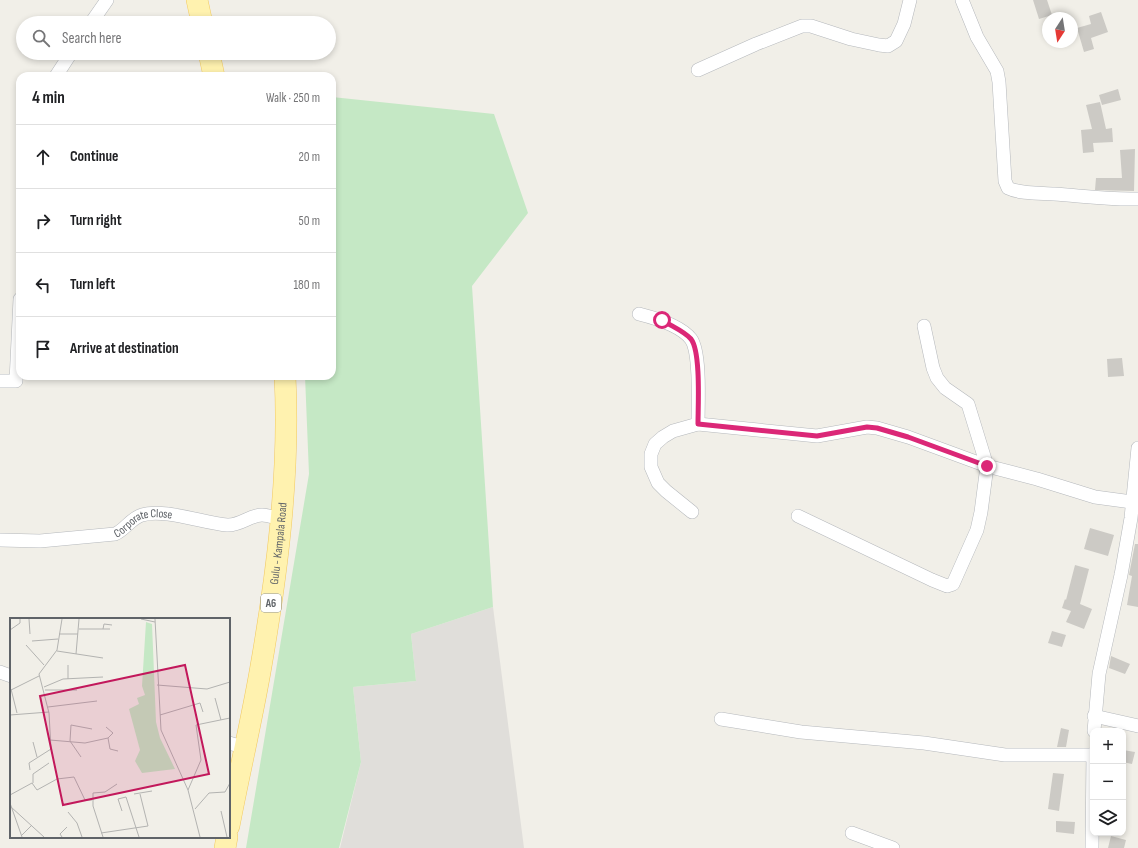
<!DOCTYPE html>
<meta charset="utf-8">
<style>
:root{--surface:#fff;--page:#f6f6f6;--text:#202124;--muted:#757577;--line:#e0e0e0}
body{margin:0;font-family:"Sofia Sans Condensed",sans-serif;background:var(--page);color:var(--text)}
.controls{position:absolute;right:12px;bottom:12px;display:grid;overflow:hidden;border-radius:8px;box-shadow:0 2px 6px #0003}
.controls button{width:36px;height:36px;display:grid;place-items:center;padding:0;border:0;border-bottom:1px solid var(--line);background:var(--surface);color:var(--text);font:20px sans-serif}
.compass{position:absolute;left:1042px;top:12px;width:36px;height:36px;border-radius:50%;background:var(--surface);box-shadow:0 2px 6px #0003;rotate:192deg}
.stop{position:absolute;width:12px;height:12px;margin:-9px;border:3px solid #db2777;border-radius:50%;background:#fff}
.stop.end{background:#db2777;border-color:#fff;box-shadow:0 1px 4px #0008}
.list{margin:0;padding:0;list-style:none}
h2{display:flex;justify-content:space-between;align-items:center;height:52px;margin:0;padding:0 16px;font-size:17px}
h2 small{font-size:13px;font-weight:400;color:var(--muted)}
.list li{display:grid;grid-template-columns:26px 1fr auto;gap:12px;align-items:center;box-sizing:border-box;height:64px;padding:0 16px;border-top:1px solid var(--line)}
.list b{display:block;font-size:15px;white-space:nowrap}
.list em{font-size:13px;font-style:normal;color:var(--muted)}
.icon{flex:none;width:22px;height:22px;fill:none;stroke:currentColor;stroke-width:2;stroke-linecap:round;stroke-linejoin:round}
.map{position:relative;flex:none;width:1138px;height:848px;overflow:hidden}
.search{position:absolute;background:var(--surface);box-shadow:0 2px 6px #0003;left:16px;top:16px;width:320px;height:44px;display:flex;align-items:center;gap:10px;box-sizing:border-box;padding:0 14px;border-radius:22px;color:var(--muted);font-size:15px}
.panel{position:absolute;background:var(--surface);box-shadow:0 2px 6px #0003;left:16px;top:72px;width:320px;height:308px;border-radius:12px}
.map>svg:first-child{display:block}
</style>
<div class="map">
<svg width="1138" height="848" viewBox="0 0 1138 848">
<rect width="100%" height="100%" fill="#f1efe8"/>
<!-- industrial -->
<path fill="#e0deda" d="M493,607L524,848H340L361,762L353,687L416,681L411,634Z"/>
<!-- green -->
<path fill="#c5e8c5" d="M332,97L494,114L528,213L472,286L493,607L411,634L416,681L353,687L361,762L339,848H246L309,474L305,376H332Z"/>
<!-- building -->
<path fill="#cccac5" d="M1033,0H1047L1052,15L1039,19Z
M1101,12L1108,32L1091,38L1094,49L1084,52L1077,28L1091,24L1089,16Z
M1118,89L1121,100L1102,105L1099,95Z
M1100,102L1106,129L1112,128L1113,142L1093,143L1094,152L1083,153L1081,130L1092,129L1086,105Z
M1135,149L1134,191L1095,190L1096,178H1122L1120,150Z
M1122,358L1124,376L1108,377L1107,359Z
M1090,528L1114,535L1108,556L1084,549Z
M1135,544H1138V607L1127,605L1132,576L1129,575Z
M1075,565L1089,569L1080,604L1092,609L1084,629L1066,622L1071,611L1062,608L1065,599L1066,600Z
M1052,631L1066,635L1062,647L1048,643Z
M1111,656L1130,664L1125,674L1109,668Z
M1061,728L1069,730L1066,747H1057Z
M1123,750L1135,752L1132,764L1123,762Z
M1053,773L1064,774L1059,811L1048,809Z
M1056,821L1075,822L1074,834L1056,832Z
M1111,836L1126,840L1124,848H1108Z"/>
<g fill="none" stroke-linecap="round" stroke-linejoin="round">
<defs>
<g id="street">
<path d="M962,0L977,37L997,71L999,82L1005,181L1008,188C1020,194 1041,193 1054,194C1082,196 1110,200 1138,199"/>
<path d="M91,23L107,0"/>
<path d="M698,70L756,44L802,26H811L851,39L879,45L888,46L896,41L904,24L910,0"/>
<path d="M56,76L71,53"/>
<path d="M639,314C655,318 681,326 691,339C701,353 698,406 698,424"/>
<path d="M0,381H16L20,299"/>
<path d="M692,512L666,491L658,483L651,467V454L655,444L663,437L673,431L698,424L817,436L867,427L877,428L908,437L987,466L1037,479L1095,497L1132,502"/>
<path d="M798,516L932,580L947,586L953,584L977,530L981,512L987,466L968,404L945,388L937,378L933,368L924,326"/>
<path id="s1" d="M0,540L40,541L115,534C125,530 131,518 142,515C163,508 204,523 227,525C240,526 250,515 262,515C267,515 273,517 277,518L281,525"/>
<path d="M0,672L11,676"/>
<path d="M1094,716L1138,726"/>
<path d="M721,719L801,732L924,743L1005,755H1093"/>
<path d="M1094,731L1099,674L1121,575L1131,518L1138,448"/>
<path d="M229,743L246,748"/>
<path d="M852,833L893,848"/>
<path d="M1092,848L1093,754"/>
</g>
<g id="primary">
<path d="M197,0L202,23"/>
<path d="M209,53L214,76"/>
<path id="s2" d="M229,826C239,774 251,723 260,672C277,575 290,474 285,376"/>
<path d="M225,848L227,837"/>
</g>
</defs>
<!-- street casing -->
<use href="#street" stroke="#b5b8bc" stroke-width="14"/>
<!-- primary casing -->
<use href="#primary" stroke="#f2c960" stroke-width="22"/>
<!-- street -->
<use href="#street" stroke="#fff" stroke-width="13"/>
<!-- primary -->
<use href="#primary" stroke="#fff2af" stroke-width="21"/>
</g>
<g fill="none" stroke-linecap="round" stroke-linejoin="round">
<!-- route -->
<path stroke="#db2777" stroke-width="5" d="M662,320C671,326 684,331 691,339C701,352 698,406 698,424L817,436L867,427L877,428L908,437L987,466"/>
</g>
<g text-anchor="middle" stroke-width="3" stroke-linejoin="round" paint-order="stroke">
<!-- shield labels -->
<rect fill="#fff" stroke="#8f9295" stroke-width="1" x="261" y="594" width="20" height="18" rx="3"/>
<g font-size="11" font-weight="bold" fill="#5f6368">
<text x="271" y="607">A6</text>
</g>
<!-- street labels -->
<g font-size="12" fill="#5f6368" stroke="#fff">
<text dy="4" stroke="none"><textPath href="#s1" startOffset="147">Corporate Close</textPath></text>
<text dy="4" stroke="none"><textPath href="#s2" startOffset="287">Gulu - Kampala Road</textPath></text>
</g>
</g>
<!-- overview -->
<g transform="translate(10 618)">
<rect width="220" height="220" fill="#f1efe8"/>
<path d="M136,4L142,6L146,104L150,120L165,151L132,155L125,143L130,132L119,91L129,86L127,80L135,77L132,68Z" fill="#c5e8c5"/>
<path fill="none" stroke="#b3b3b1" stroke-width="1" d="M19,1L20,16M131,1L145,4M145,1L151,112L178,172L190,219M69,11H100M93,11L94,6L102,7M0,12L10,5V1M49,16H68M22,23L48,21M16,27L34,47M47,33L93,40M66,36L69,1M58,61V47M147,67L197,71L220,64M34,69L53,61L93,59M1,71L7,95M1,72L29,58M35,72H67M205,80L211,102M38,89L87,83M0,97L39,94M150,97L190,85L193,94M98,120L100,131L108,133M40,122L75,125L98,120L103,115L96,109M23,124L27,139M71,139L60,123L61,107L82,111M20,152L19,145L41,131L39,95L29,56L47,32L52,1M23,165V156L39,145M178,172L191,142L186,107L220,100M124,176L142,173M0,177L22,165L27,172L47,161L64,159L75,182H82M0,185L12,219M1,189L34,219M185,191L199,175L215,174L220,165M112,193L108,181L116,179L129,219M211,193L217,219M58,194L67,205L72,219M91,215L138,208L130,176M11,218L22,207M52,219L50,216L57,209M93,219L83,188V175L95,174L107,166"/>
<path fill="#c2185b" fill-opacity="0.15" stroke="#c2185b" stroke-width="2" d="M175,47L199,156L53,187L30,78Z"/>
<rect width="220" height="220" fill="none" stroke="#5f6368" stroke-width="2"/>
</g>
</svg>
<div class="controls">
<button>+</button>
<button>−</button>
<button><svg class="icon" aria-label="layers" viewBox="0 0 24 24"><path d="M12 4l9 5-9 5-9-5zM3 14l9 5 9-5"/></svg></button>
</div>
<svg class="compass" viewBox="-18 -18 36 36"><path d="M0-13l5 13h-10z" fill="#e53935"/><path d="M0 13l5-13h-10z" fill="#757577"/></svg>
<div class="stop" style="left:662px;top:320px"></div>
<div class="stop end" style="left:987px;top:466px"></div>
<div class="search"><svg class="icon" aria-label="search" viewBox="0 0 24 24"><circle cx="10" cy="10" r="6"/><path d="M15 15l6 6"/></svg>Search here</div>
<section class="panel">
<h2>4 min<small>Walk · 250 m</small></h2>
<ul class="list">
<li><svg class="icon" aria-label="ahead" viewBox="0 0 24 24"><path d="M12 20V5M6 11l6-6 6 6"/></svg><div><b>Continue</b></div><em>20 m</em></li>
<li><svg class="icon" aria-label="right" viewBox="0 0 24 24"><path d="M7 20v-9h11M14 6l5 5-5 5"/></svg><div><b>Turn right</b></div><em>50 m</em></li>
<li><svg class="icon" aria-label="left" viewBox="0 0 24 24"><path d="M17 20v-9H6M10 6l-5 5 5 5"/></svg><div><b>Turn left</b></div><em>180 m</em></li>
<li><svg class="icon" aria-label="arrive" viewBox="0 0 24 24"><path d="M6 21V4h12l-3 4 3 4H6"/></svg><div><b>Arrive at destination</b></div></li>
</ul>
</section>
</div>
